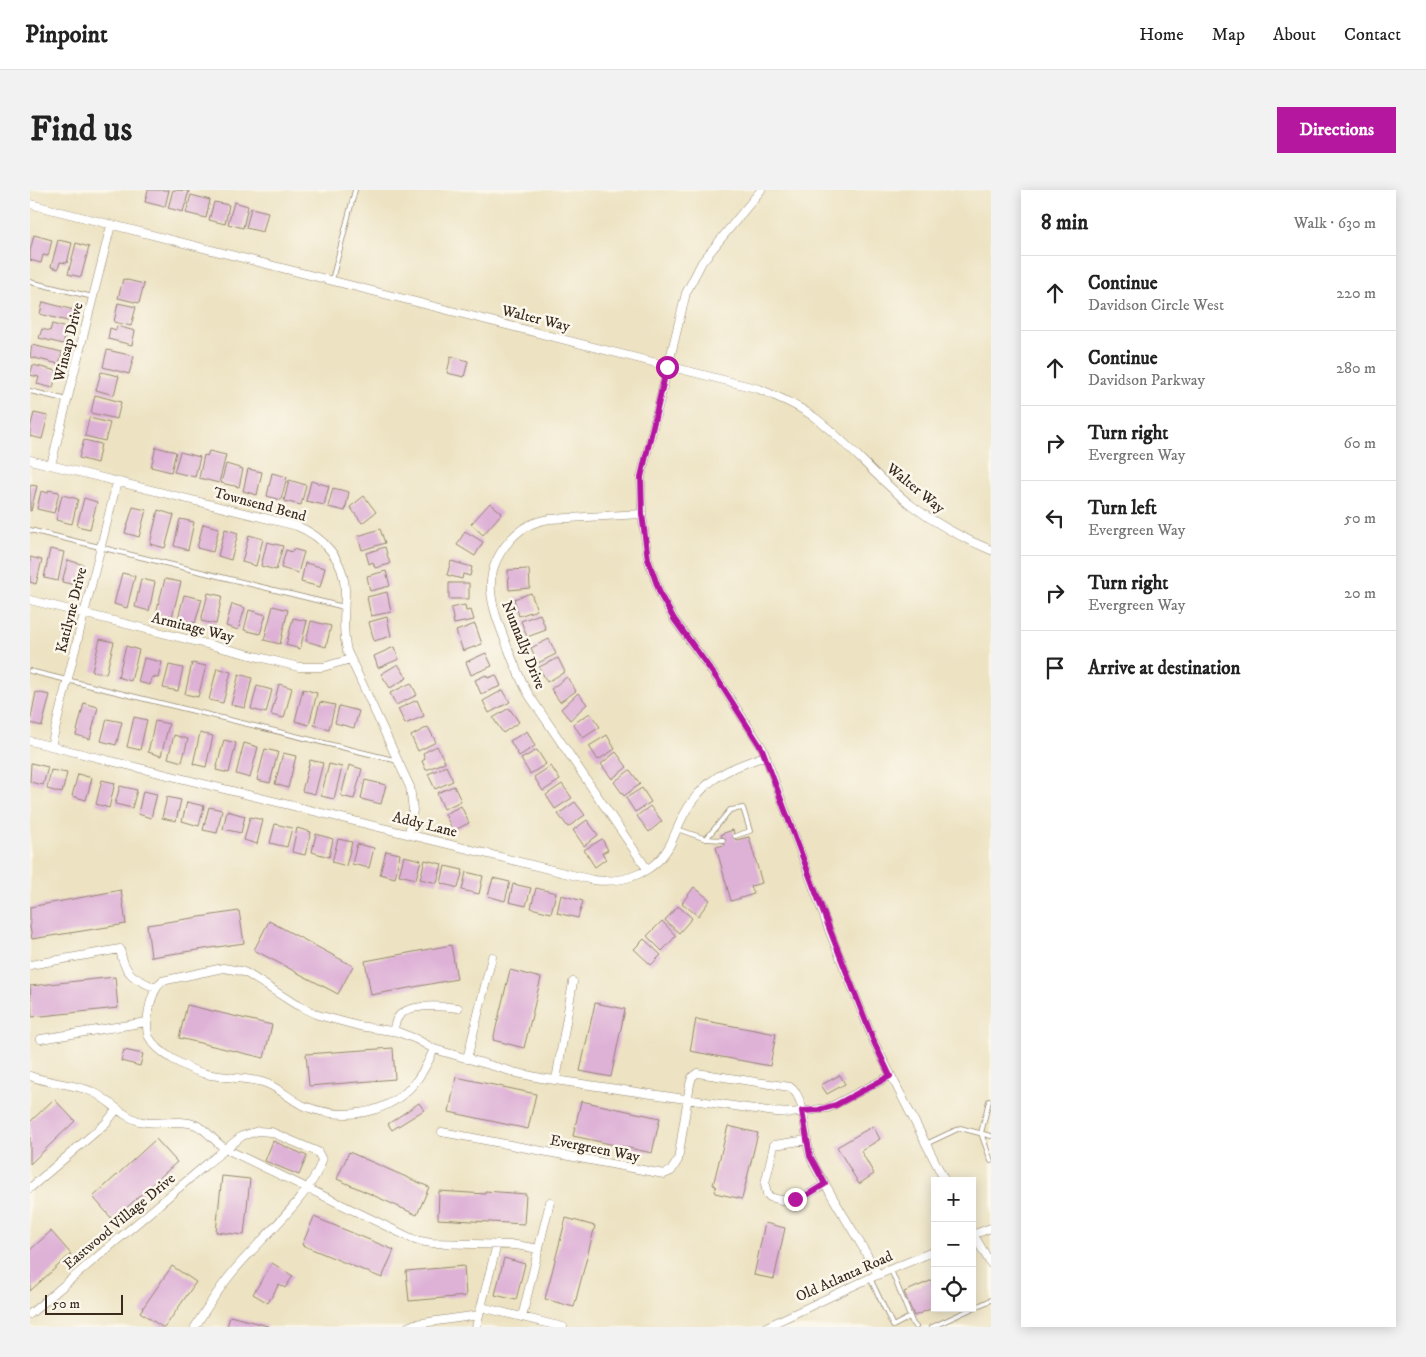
<!DOCTYPE html>
<meta charset="utf-8">
<style>
:root{--surface:#fff;--page:#f2f2f2;--text:#222;--muted:#767676;--line:#e0e0e0;--accent:#b5179e}
body{margin:0;font-family:"IM FELL DW Pica",serif;background:var(--page);color:var(--text)}
.controls{position:absolute;right:15px;bottom:15px;display:grid;overflow:hidden;border-radius:0px;box-shadow:0 2px 12px #0003}
.controls button{width:45px;height:45px;display:grid;place-items:center;padding:0;border:0;border-bottom:1px solid var(--line);background:var(--surface);color:var(--text);font:25px sans-serif}
.scale{position:absolute;left:15px;bottom:12px;width:78px;box-sizing:border-box;padding-left:5px;border:2px solid #3b2a1e;border-top:0;font-size:14px;line-height:18px;white-space:nowrap;color:#3b2a1e;-webkit-text-stroke:4px #fbf7ec;paint-order:stroke}
.stop{position:absolute;width:15px;height:15px;margin:-11px;border:4px solid #b5179e;border-radius:50%;background:#fff}
.stop.end{background:#b5179e;border-color:#fff;box-shadow:0 1px 5px #0008}
.list{margin:0;padding:0;list-style:none}
h2{display:flex;justify-content:space-between;align-items:center;height:65px;margin:0;padding:0 20px;font-size:21px}
h2 small{font-size:16px;font-weight:400;color:var(--muted)}
.list li{display:grid;grid-template-columns:32px 1fr auto;gap:15px;align-items:center;box-sizing:border-box;height:75px;padding:0 20px;border-top:1px solid var(--line)}
.list b{display:block;font-size:19px;white-space:nowrap}
.list p{margin:0;font-size:16px;white-space:nowrap;color:var(--muted)}
.list em{font-size:16px;font-style:normal;color:var(--muted)}
.icon{flex:none;width:28px;height:28px;fill:none;stroke:currentColor;stroke-width:2;stroke-linecap:round;stroke-linejoin:round}
.map{position:relative;flex:none;width:961px;height:1137px;overflow:hidden;border-radius:0px}
header{display:flex;align-items:center;gap:30px;box-sizing:border-box;height:70px;padding:0 25px;background:var(--surface);border-bottom:1px solid var(--line)}
header strong{font-size:24px}
nav{display:flex;gap:28px;margin-inline-start:auto;font-size:18px}
.intro{display:flex;align-items:center;justify-content:space-between;box-sizing:border-box;height:120px;padding:0 30px}
h1{margin:0;font-size:35px}
.button{padding:12px 22px;border-radius:0px;background:var(--accent);color:#fff;font-size:18px;font-weight:700}
main{display:flex;gap:30px;padding:0 30px}
aside{flex:1;background:var(--surface);border-radius:0px;box-shadow:0 2px 12px #0003}
.map>svg:first-child{display:block}
</style>
<header>
<strong>Pinpoint</strong>
<nav><a>Home</a><a>Map</a><a>About</a><a>Contact</a></nav>
</header>
<div class="intro"><h1>Find us</h1><a class="button">Directions</a></div>
<main>
<div class="map">
<svg width="961" height="1137" viewBox="0 0 961 1137">
<rect width="100%" height="100%" fill="#fbf7ec"/>
<filter id="ink" filterUnits="userSpaceOnUse"><feTurbulence type="fractalNoise" baseFrequency=".02" numOctaves="2"/><feDisplacementMap in="SourceGraphic" scale="10" xChannelSelector="R" yChannelSelector="G"/><feConvolveMatrix kernelMatrix="1 2 1 2 8 2 1 2 1" color-interpolation-filters="sRGB"/></filter>
<filter id="wash" filterUnits="userSpaceOnUse"><feTurbulence type="fractalNoise" baseFrequency=".0096" numOctaves="4" result="noise"/><feDisplacementMap in="SourceGraphic" scale="20" xChannelSelector="R" yChannelSelector="G"/><feGaussianBlur stdDeviation="1.12" result="paint"/><feColorMatrix in="noise" values="0 0 0 0 0 0 0 0 0 0 0 0 0 0 0 0 0 1.4 0 .05"/><feComposite in="paint" operator="in"/></filter>
<g filter="url(#wash)">
<rect width="100%" height="100%" fill="#ede3c3"/>
<g id="blocks">
<!-- building -->
<path fill="#deb1d7" d="M118,0H139L135,17L115,12Z
M143,0L159,1L153,22L138,18Z
M161,5L180,10L176,28L156,23Z
M184,12L199,15L195,34L179,30Z
M204,12L218,16L213,38L198,34Z
M221,18L238,22L233,42L216,38Z
M4,45L22,50L18,66L13,65L11,73L0,70V61Z
M28,50L42,53L37,73L30,72L28,79L21,77Z
M46,53L59,57L51,87L38,84Z
M93,89L114,94L109,113L88,108Z
M13,112L44,120L41,132L10,124Z
M88,113L106,117L101,136L84,132Z
M22,134L37,138L33,154L9,148L12,139L20,141Z
M87,136L105,141L102,155L78,149L80,138L86,140Z
M2,155L32,162L29,174L0,167Z
M77,160L104,166L99,184L73,177Z
M421,166L438,171L434,187L417,183Z
M3,175L27,181L23,198L7,194L9,187L0,185Z
M71,182L89,186L84,205L66,200Z
M65,205L91,212L87,229L61,223Z
M4,223L18,226L12,249L0,246V238Z
M59,228L80,233L75,251L55,246Z
M54,250L71,254L67,273L49,268Z
M126,257L146,262L141,282L121,277Z
M179,261L196,265L189,293L169,288L174,265L177,266Z
M150,262L170,267L165,287L144,282Z
M196,274L213,279L209,297L191,293Z
M218,279L232,282L227,305L213,301Z
M242,283L257,287L251,310L237,306Z
M259,290L276,295L271,315L254,311Z
M281,291L299,296L294,315L276,311Z
M0,295L7,296L1,321H0Z
M303,298L319,302L315,321L298,317Z
M18,300L29,302L24,323L7,319L11,301L18,303Z
M32,305L48,309L42,334L26,330Z
M334,306L346,322L332,333L320,317Z
M54,308L67,312L60,339L47,336Z
M460,313L472,323L453,345L441,334Z
M103,317L116,320L109,347L95,343Z
M128,320L144,325L135,358L120,354Z
M150,329L164,332L158,360L144,356Z
M173,334L189,338L183,362L167,358Z
M195,339L208,343L201,370L188,366Z
M350,339L355,353L332,360L328,346Z
M435,341L453,352L445,366L427,355Z
M219,345L233,349L226,376L212,372Z
M237,352L253,356L246,380L231,376Z
M355,357L360,374L345,378L343,372L339,374L336,363Z
M20,359L34,362L28,391L14,388Z
M263,359L274,362L268,383L251,378L256,360L262,362Z
M0,367L12,370L6,394L0,392Z
M38,370L54,375L49,396L32,392Z
M421,371L442,377L440,386L433,384L432,389L417,385Z
M275,373L295,378L290,397L271,392Z
M499,379L500,398L479,400L478,380Z
M356,381L360,396L340,401L337,386Z
M92,383L105,386L97,418L84,414Z
M111,389L125,392L119,421L105,417Z
M135,389L151,392L142,427L126,423Z
M419,393H439V409H419Z
M357,402L361,422L341,426L337,407Z
M178,403L192,406L186,434L171,431Z
M501,403L507,420L489,426L484,409Z
M154,405L172,409L165,433L148,429Z
M202,414L215,418L208,440L196,436Z
M435,415L436,421L441,420L444,430L424,434L421,418Z
M243,416L258,420L250,454L234,450Z
M219,420L236,425L230,444L214,440Z
M510,424L516,440L497,447L491,431Z
M357,427L361,446L344,451L339,432Z
M263,428L277,431L270,459L256,455Z
M281,431L301,436L296,457L276,451Z
M445,434L452,454L433,461L426,441Z
M70,449L84,452L76,484L62,481Z
M519,449L526,464L508,473L501,458Z
M96,456L109,460L101,491L88,487Z
M364,457L369,469L348,478L344,466Z
M456,463L462,476L441,485L436,472Z
M114,468L132,472L128,488L122,487L120,495L108,492Z
M528,468L535,482L517,492L509,477Z
M162,473L176,476L168,507L155,504Z
M368,474L377,488L360,498L351,484Z
M139,475L153,478L148,501L133,498Z
M187,478L201,482L193,513L179,510Z
M209,484L222,488L215,518L201,515Z
M456,485L458,488L466,485L471,496L451,504L445,490Z
M537,487L546,501L530,512L521,499Z
M381,493L387,505L366,515L360,503Z
M249,494L262,498L254,528L241,525Z
M227,496L242,500L236,523L221,519Z
M273,499L287,503L279,535L265,531Z
M473,500L480,512L459,523L453,511Z
M6,502L20,505L12,536L0,533Z
M548,503L557,514L540,530L531,519Z
M387,510L394,526L375,534L368,519Z
M290,512L305,515L299,539L284,535Z
M54,513L68,517L60,549L46,545Z
M309,516L329,521L324,538L305,533Z
M479,518L489,532L473,543L463,528Z
M560,523L570,537L553,548L543,534Z
M104,527L117,530L110,560L97,557Z
M77,529L92,532L86,555L71,551Z
M125,531L139,534L131,566L118,562Z
M398,537L406,552L388,561L381,546Z
M497,541L505,556L489,566L480,551Z
M170,543L183,546L176,577L163,574Z
M144,545L158,549L152,572L138,568Z
M577,545L585,559L568,570L559,556Z
M194,550L206,553L199,583L186,580Z
M214,553L228,557L220,588L206,584Z
M407,556L415,572L396,580L392,571L395,569L393,563Z
M235,559L248,562L240,593L227,590Z
M507,560L516,574L500,584L491,569Z
M586,562L597,577L582,589L571,574Z
M253,563L266,566L258,598L245,594Z
M280,570L293,573L285,604L272,601Z
M1,573L18,577L13,595L0,592Z
M299,574L312,577L304,609L291,606Z
M319,575L332,579L324,609L311,606Z
M416,576L423,591L405,599L398,584Z
M521,576L530,590L513,601L504,587Z
M21,580L37,583L32,603L17,599Z
M600,580L610,594L594,606L584,592Z
M48,584L62,588L56,610L42,606Z
M72,590L85,593L79,618L66,614Z
M335,590L356,595L351,614L331,609Z
M532,594L542,608L525,619L516,605Z
M90,596L107,600L102,618L85,614Z
M424,596L431,611L414,619L407,603Z
M612,598L621,612L605,622L596,608Z
M113,601L127,604L121,628L108,624Z
M137,607L151,610L146,631L132,628Z
M157,612L174,616L169,636L152,631Z
M545,612L555,625L538,637L528,624Z
M431,616L439,633L423,641L415,624Z
M620,616L632,631L619,642L607,626Z
M179,617L192,620L187,643L173,640Z
M197,621L215,626L211,643L193,639Z
M220,627L233,630L227,654L214,650Z
M557,630L568,645L554,656L543,640Z
M245,634L262,638L257,657L240,653Z
M267,638L281,642L275,665L262,662Z
M703,640L706,650L719,647L732,693L721,696L724,704L701,711L686,657L694,655L691,644Z
M286,644L303,649L299,667L282,662Z
M308,649L322,652L316,676L302,672Z
M572,649L578,660L572,663L576,669L565,677L554,660Z
M327,654L344,658L339,678L322,674Z
M356,661L370,664L365,688L350,684Z
M374,666L391,670L386,689L369,685Z
M395,670L412,674L407,693L390,689Z
M415,676L433,680L428,698L411,693Z
M436,682L453,686L449,704L432,700Z
M463,688L480,692L475,711L458,706Z
M483,694L501,698L496,716L479,712Z
M664,697L680,710L668,726L652,713Z
M506,698L526,703L521,723L501,718Z
M91,700L96,734L2,749L0,737V717Z
M531,705L553,711L548,728L527,723Z
M648,716L662,728L649,743L635,730Z
M209,721L214,753L121,767L117,735Z
M239,731L323,776L308,804L224,760Z
M632,731L646,746L632,761L617,746Z
M614,749L631,765L621,775L604,759Z
M421,755L427,789L341,805L335,771Z
M480,780L511,788L494,858L463,850Z
M85,787L88,818L2,827L0,796Z
M565,813L595,819L581,887L550,881Z
M157,815L242,835L234,868L149,848Z
M666,829L746,844L740,876L660,861Z
M363,858L365,889L279,896L276,864Z
M94,860L113,864L110,876L91,871Z
M810,885L815,894L797,904L791,895Z
M426,887L506,904L498,939L419,922Z
M24,909L45,931L0,974V932Z
M551,911L630,928L622,963L543,946Z
M389,913L394,920L362,940L358,934Z
M698,936L728,943L712,1009L685,1003L686,996L683,995Z
M843,936L850,949L831,961L844,984L829,994L807,957Z
M126,949L147,972L83,1030L63,1007Z
M243,951L277,966L269,985L235,971Z
M319,962L399,997L387,1025L307,989Z
M192,986L220,989L214,1045L186,1042Z
M409,1001L455,1004V1001L496,1004L494,1034L408,1029Z
M284,1027L364,1060L352,1088L272,1055Z
M536,1028L565,1036L544,1117L515,1109Z
M735,1033L755,1038L744,1089L724,1085Z
M21,1041L41,1064L0,1101V1060Z
M474,1068L495,1074L486,1110L465,1105Z
M242,1073L263,1086L255,1098L249,1094L238,1113L223,1104Z
M142,1076L166,1092L135,1137H132L110,1122Z
M434,1076L436,1106L379,1111L376,1081Z
M905,1089V1117L884,1126L874,1102Z
M200,1126L238,1136V1137H197Z"/>
</g>
</g>
<g filter="url(#ink)">
<use href="#blocks" fill-opacity="0" stroke="#948670" stroke-width="1"/>
<g fill="none" stroke-linecap="round" stroke-linejoin="round">
<defs>
<path id="lane" d="M302,90L325,0
M0,92L63,107
M0,201L38,210
M0,340L314,417
M0,481L368,571
M647,639L676,649L700,620L713,618L720,641L705,646
M676,649L693,650
M959,911L951,943L961,971
M896,954L930,938L961,946
M861,1080L883,1134L886,1137
M840,1088L863,1136L880,1127
M902,1137L961,1110"/>
<path id="street" d="M731,0L672,72L656,103L611,287L612,324L618,369L631,406L644,429L688,490L733,559L799,740L844,852L915,991
M0,14L729,199C748,207 767,215 784,227C819,253 846,288 881,315C906,334 932,348 961,360
M0,270L267,336C294,347 314,370 315,400C315,421 312,441 317,461L380,597L383,620L379,644
M21,275L81,35
M612,324L520,329C504,331 492,337 481,349C449,384 461,414 476,453C483,471 489,488 499,505L617,679
M0,410L269,477H293L321,469
M0,551L563,690C594,694 626,683 641,653C649,635 655,618 669,603C687,582 710,575 735,566
M21,556L87,292
M0,775L90,759C94,784 104,789 126,798
M363,841C365,836 365,830 369,826C379,813 414,816 428,818
M11,849L117,832
M404,859L386,849L368,842L329,836L288,825L265,814L218,784L211,781L193,778L132,791C123,800 120,812 118,825C117,833 116,840 119,847C127,863 159,880 176,884C194,888 213,887 232,892C248,896 259,909 274,916C310,930 353,926 380,898C391,887 398,873 404,859L487,883L511,888L745,922L761,923L798,918L860,886
M437,869L462,767
M0,886C20,894 43,893 63,902C80,910 91,926 109,931C128,936 148,928 166,935C178,940 185,953 196,959L385,1050L401,1053L486,1055L509,1059
M526,890L543,792
M412,942L634,984L641,981L648,970L660,894L662,887L667,883L760,897C777,908 774,947 780,965C784,977 791,988 798,999C814,1028 833,1055 848,1085
M777,950L744,955L735,994L737,1004L740,1007L751,1010L765,1009L777,1005L795,994
M0,998L76,933L87,919
M942,1042L961,1074
M942,1045L961,1038
M451,1117L533,1137
M0,1124L178,973L212,946L228,941L241,942L288,962L292,970C281,1007 226,1053 202,1083C188,1100 176,1119 165,1137
M492,1127L520,1012
M378,1137L385,1134L449,1125
M446,1137L467,1054
M736,1137L840,1088L905,1061"/>
</defs>
<!-- lane casing -->
<use href="#lane" stroke="#948670" stroke-width="5.5"/>
<!-- street casing -->
<use href="#street" stroke="#948670" stroke-width="9"/>
<!-- lane -->
<use href="#lane" stroke="#fff" stroke-width="4"/>
<!-- street -->
<use href="#street" stroke="#fff" stroke-width="8"/>
</g>
</g>
<g fill="none" stroke-linecap="round" stroke-linejoin="round" filter="url(#ink)">
<!-- route -->
<path stroke="#b5179e" stroke-width="6" d="M637,177L611,287L612,324L618,369L631,406L644,429L688,490L732,559L800,740L844,852L860,886L806,915L789,920L772,921L780,966L795,994L777,1005L765,1009"/>
</g>
<g text-anchor="middle" stroke-width="5" stroke-linejoin="round" paint-order="stroke">
<!-- street labels -->
<g font-size="15" fill="#3b2a1e" stroke="#fbf7ec">
<text transform="translate(506 128) rotate(14)" y="5">Walter Way</text>
<text transform="translate(38 152) rotate(-76)" y="5">Winsap Drive</text>
<text transform="translate(886 298) rotate(39)" y="5">Walter Way</text>
<text transform="translate(230 314) rotate(15)" y="5">Townsend Bend</text>
<text transform="translate(41 420) rotate(-76)" y="5">Katilyne Drive</text>
<text transform="translate(163 437) rotate(14)" y="5">Armitage Way</text>
<text transform="translate(494 455) rotate(68)" y="5">Nunnally Drive</text>
<text transform="translate(395 634) rotate(14)" y="5">Addy Lane</text>
<text transform="translate(565 958) rotate(11)" y="5">Evergreen Way</text>
<text transform="translate(89 1031) rotate(-40)" y="5">Eastwood Village Drive</text>
<text transform="translate(814 1086) rotate(-24)" y="5">Old Atlanta Road</text>
</g>
</g>
</svg>
<div class="controls">
<button>+</button>
<button>−</button>
<button><svg class="icon" aria-label="locate" viewBox="0 0 24 24"><circle cx="12" cy="12" r="6"/><path d="M12 2v4M12 18v4M2 12h4M18 12h4"/></svg></button>
</div>
<div class="scale">50 m</div>
<div class="stop" style="left:637px;top:177px"></div>
<div class="stop end" style="left:765px;top:1009px"></div>
</div>
<aside>
<h2>8 min<small>Walk · 630 m</small></h2>
<ul class="list">
<li><svg class="icon" aria-label="ahead" viewBox="0 0 24 24"><path d="M12 20V5M6 11l6-6 6 6"/></svg><div><b>Continue</b><p>Davidson Circle West</p></div><em>220 m</em></li>
<li><svg class="icon" aria-label="ahead" viewBox="0 0 24 24"><path d="M12 20V5M6 11l6-6 6 6"/></svg><div><b>Continue</b><p>Davidson Parkway</p></div><em>280 m</em></li>
<li><svg class="icon" aria-label="right" viewBox="0 0 24 24"><path d="M7 20v-9h11M14 6l5 5-5 5"/></svg><div><b>Turn right</b><p>Evergreen Way</p></div><em>60 m</em></li>
<li><svg class="icon" aria-label="left" viewBox="0 0 24 24"><path d="M17 20v-9H6M10 6l-5 5 5 5"/></svg><div><b>Turn left</b><p>Evergreen Way</p></div><em>50 m</em></li>
<li><svg class="icon" aria-label="right" viewBox="0 0 24 24"><path d="M7 20v-9h11M14 6l5 5-5 5"/></svg><div><b>Turn right</b><p>Evergreen Way</p></div><em>20 m</em></li>
<li><svg class="icon" aria-label="arrive" viewBox="0 0 24 24"><path d="M6 21V4h12l-3 4 3 4H6"/></svg><div><b>Arrive at destination</b></div></li>
</ul>
</aside>
</main>
